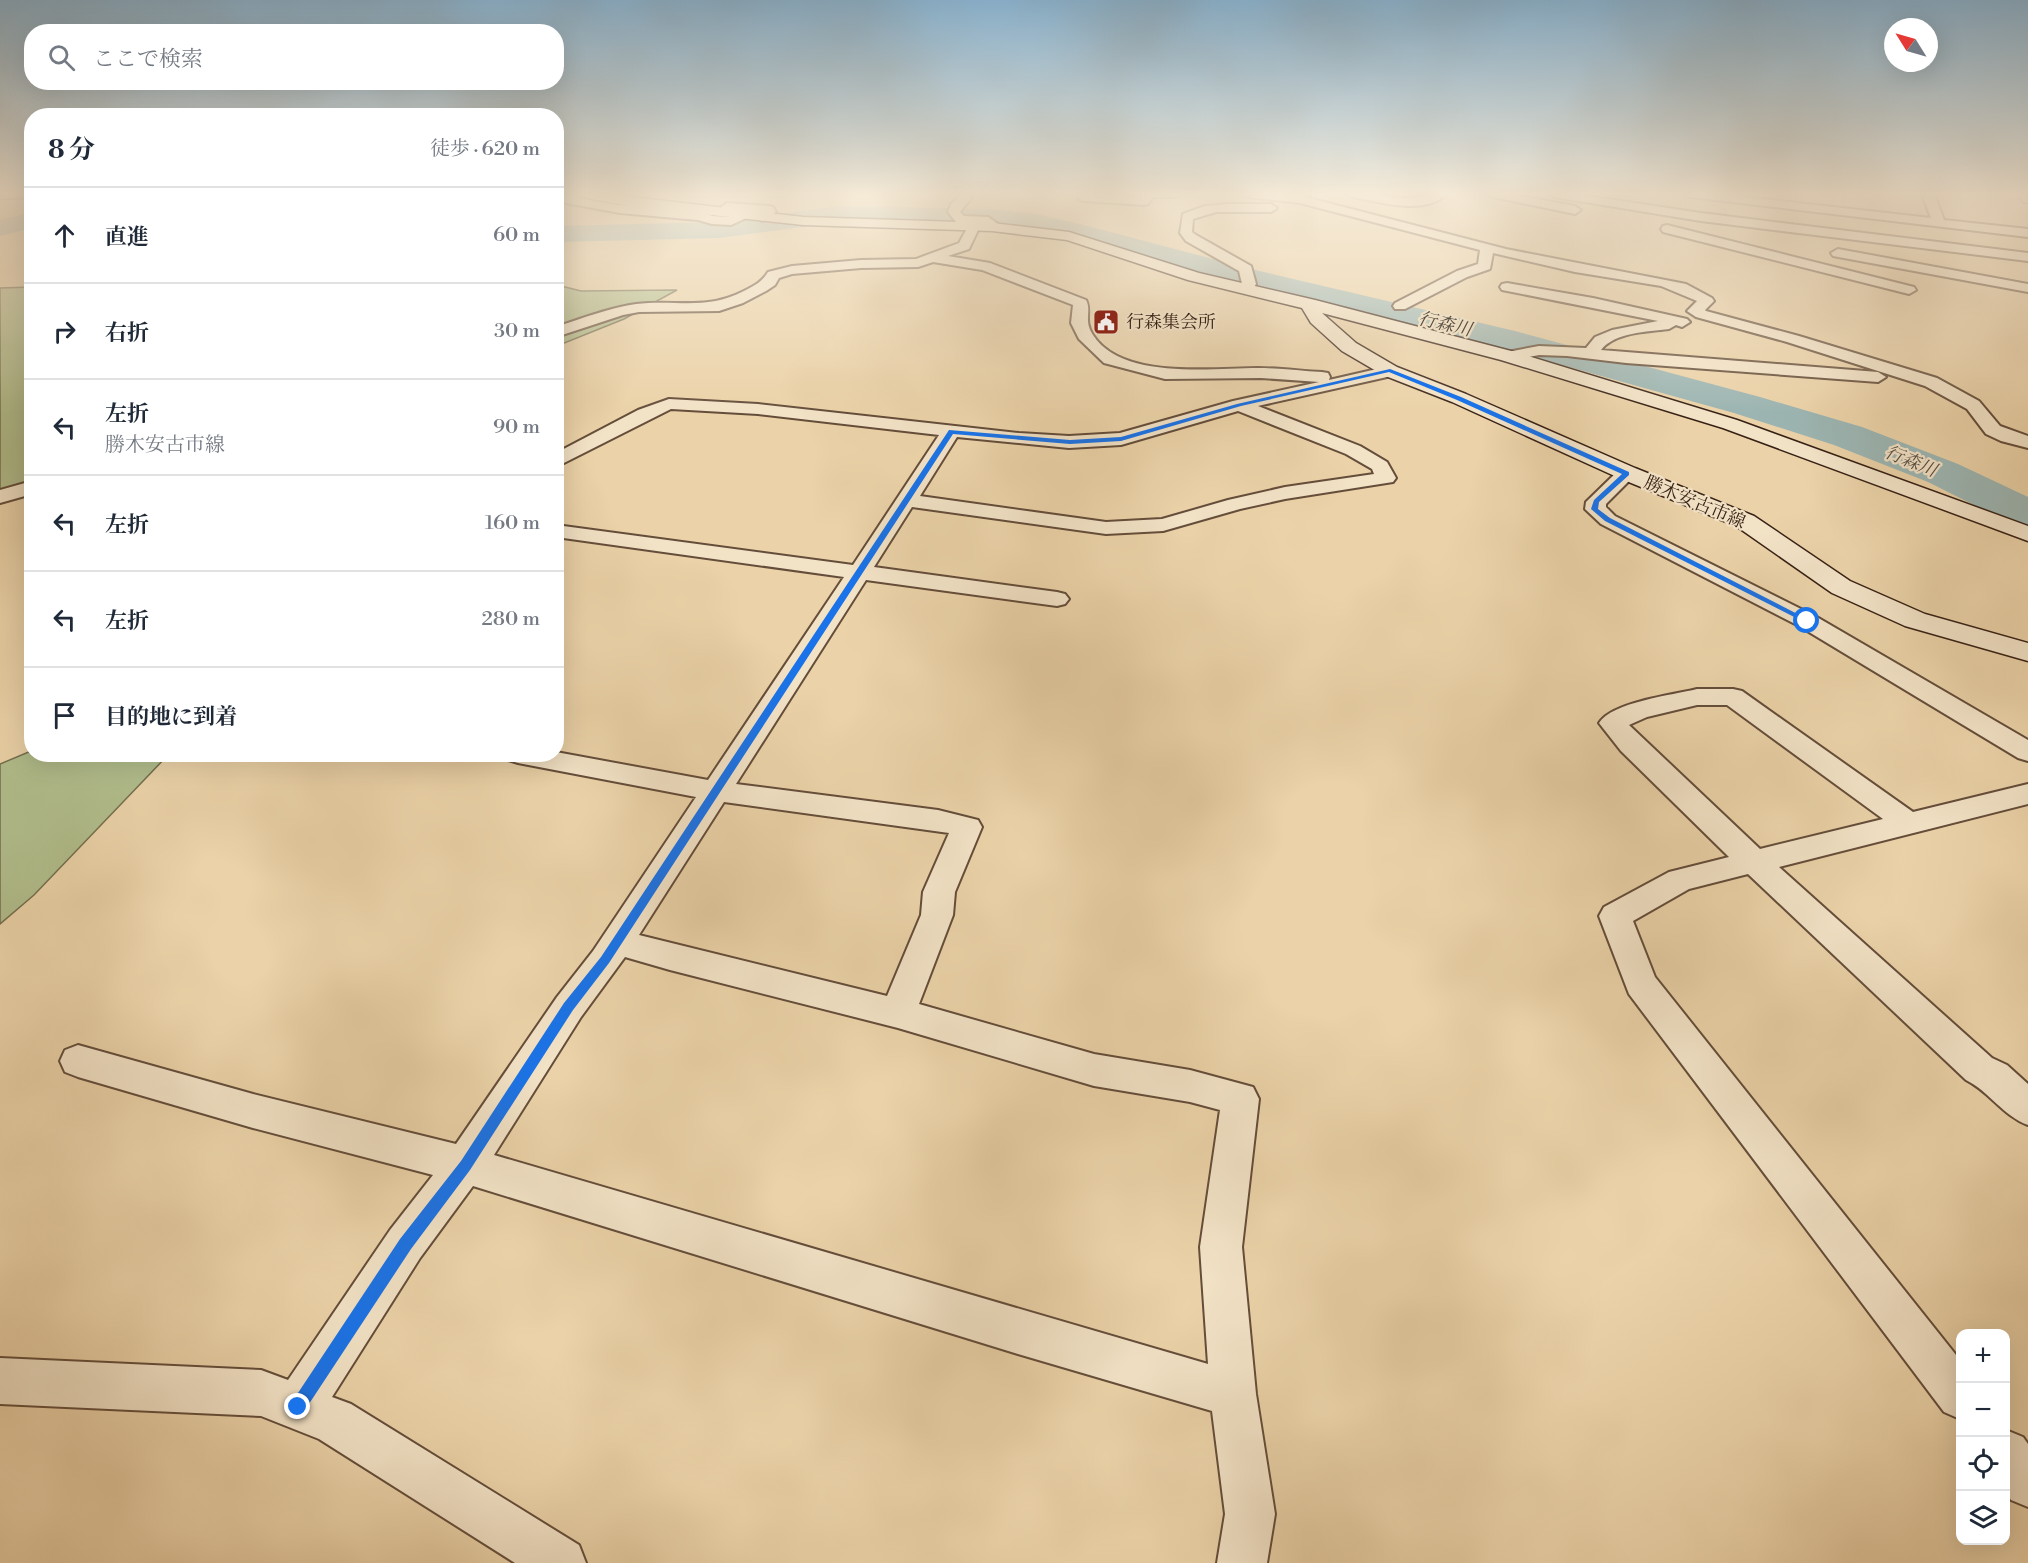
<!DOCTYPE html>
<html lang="ja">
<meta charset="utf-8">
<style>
:root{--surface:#fff;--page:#f2f2f3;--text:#1f2937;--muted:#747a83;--line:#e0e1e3}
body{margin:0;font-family:"Libre Bodoni","Noto Serif JP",serif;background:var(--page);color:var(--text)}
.controls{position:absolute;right:18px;bottom:18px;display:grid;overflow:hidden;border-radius:12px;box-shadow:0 6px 24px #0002}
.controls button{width:54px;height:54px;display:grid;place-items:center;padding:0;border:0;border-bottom:2px solid var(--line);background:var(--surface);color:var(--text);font:30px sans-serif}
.compass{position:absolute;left:1884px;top:18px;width:54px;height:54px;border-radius:50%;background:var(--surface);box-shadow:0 6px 24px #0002;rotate:307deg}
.stop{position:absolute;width:18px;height:18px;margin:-14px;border:4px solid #1a73e8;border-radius:50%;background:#fff}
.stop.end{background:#1a73e8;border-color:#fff;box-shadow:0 2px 6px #0008}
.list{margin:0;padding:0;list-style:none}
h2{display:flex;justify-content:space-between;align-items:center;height:78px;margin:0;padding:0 24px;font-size:26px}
h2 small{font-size:20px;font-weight:400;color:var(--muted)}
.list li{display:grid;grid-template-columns:39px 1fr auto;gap:18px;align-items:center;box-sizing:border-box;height:96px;padding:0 24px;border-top:2px solid var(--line)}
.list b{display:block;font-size:22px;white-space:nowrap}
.list p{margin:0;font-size:20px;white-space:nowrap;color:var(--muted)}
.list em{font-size:20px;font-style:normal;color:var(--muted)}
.icon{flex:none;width:33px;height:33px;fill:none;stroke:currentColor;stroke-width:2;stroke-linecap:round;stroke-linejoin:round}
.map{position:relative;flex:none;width:2028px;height:1563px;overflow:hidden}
.search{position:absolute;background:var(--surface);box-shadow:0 6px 24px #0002;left:24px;top:24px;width:540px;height:66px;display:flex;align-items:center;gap:15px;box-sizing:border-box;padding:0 21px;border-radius:24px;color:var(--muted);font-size:22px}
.panel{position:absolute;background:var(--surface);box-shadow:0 6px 24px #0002;left:24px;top:108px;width:540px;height:654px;border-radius:24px}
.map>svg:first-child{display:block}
</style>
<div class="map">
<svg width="2028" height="1563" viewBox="0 0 2028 1563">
<rect width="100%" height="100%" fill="#ebd2a8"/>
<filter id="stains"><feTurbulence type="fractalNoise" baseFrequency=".00333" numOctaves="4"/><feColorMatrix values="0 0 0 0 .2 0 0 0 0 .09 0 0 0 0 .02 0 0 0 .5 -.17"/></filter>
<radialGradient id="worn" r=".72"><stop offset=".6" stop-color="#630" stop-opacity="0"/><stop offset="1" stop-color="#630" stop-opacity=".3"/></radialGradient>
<!-- green -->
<path fill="#b1bd8c" stroke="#746f50" stroke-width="1.5" d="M557,285L581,291L677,290L624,319L557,346Z
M32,287L31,482L0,490V288Z
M31,751L32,754L168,755L34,895L0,924V764Z"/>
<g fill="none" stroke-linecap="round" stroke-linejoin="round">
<!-- river -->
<path fill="#9cb5b2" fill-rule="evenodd" d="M841,206L989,209L1032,213L1080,224L1247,268L1515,331L1760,397L1862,427L1958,464L2028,497V527L2012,524L1928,482L1834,445L1734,413L1493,346L1230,282L1032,229L989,225L841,222L719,238L556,242V226L719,222Z
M32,212V228L0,236V220Z"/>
<defs>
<path id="minor" d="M574,194L578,198L620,205L699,212L713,216L730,217L745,212L723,210L721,207L727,203L769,206L773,207L776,212L762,221L756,217L760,213L751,212L753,215L731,225L712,224L698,220L620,213L566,203L560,199Z
M958,194H970L972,197L960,212L964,216L988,217L998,224L992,228L979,224L980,226L969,249L948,256L990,263L1086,300C1092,311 1083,320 1093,335C1122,380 1211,368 1258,368C1279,368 1301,371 1322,372L1328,373L1330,377L1329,380L1390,366L1398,371L1396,375L1258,406L1360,446L1387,462L1396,478L1393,482L1285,499L1240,509L1163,531L1106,534L912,507L874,567L1057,592L1065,594L1069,599L1065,604L1057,606L866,580L736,784L938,810L978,820L982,827L955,892L953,915L919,1004L1094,1054L1190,1070L1253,1087L1259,1099L1242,1247L1256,1394L1275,1514L1267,1563H1217L1225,1514L1212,1411L1018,1354L473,1186L420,1258L332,1397L351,1404L579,1545L586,1563H515L319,1439L261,1416L0,1404V1358L261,1370L288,1380L390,1230L433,1175L253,1128L78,1077L65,1072L60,1061L65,1050L78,1045L253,1094L456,1144L557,997L593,951L696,797L518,763L508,760L504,754H556V752L708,780L844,577L556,537V525L853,565L939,435L758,414L671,409L556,467V453L638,410L669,399L758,404L1019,433L1069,436L1120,433L1233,401L1319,382L1261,378L1165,379L1104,363L1079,339L1071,323L1073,305L982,270L933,262L918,267L861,268L792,274L779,278L775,285L766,291L743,303L719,311L639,312L623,315L556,337V327C583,318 609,308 636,304C676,299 705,311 744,291C754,286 762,282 768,272L792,266L861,260L916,259L959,243L970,223L956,222L948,212L951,204L960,196ZM1238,411L1346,454L1372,469L1374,474L1285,487L1228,500L1162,519L1106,522L920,496L957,437L1069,448L1121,445ZM724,802L949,833L923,892L921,915L887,996L639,935ZM625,957L670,970L898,1028L1094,1086L1190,1102L1220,1110L1200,1247L1208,1364L494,1155L581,1017Z
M1078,194L1141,197L1143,194H1180L1174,197H1153L1148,204L1144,205L1083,201L1079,199Z
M1242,194L1301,196L1506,249L1686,284L1712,298L1714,301L1705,310L1706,311L1799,336L1937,378L1979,401L2000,426L2028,436V448L2001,441L1986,434L1967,409L1925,386L1787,342L1696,317L1687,311L1697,301L1661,286L1575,272L1493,253L1490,269L1467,277L1405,309H1395L1393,306L1395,303L1457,271L1478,264L1480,250L1300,203L1248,197Z
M1347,194C1368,193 1388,198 1409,198C1422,198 1434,193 1447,194C1424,216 1380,202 1353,197Z
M1487,194H1510L1575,206L1581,210L1575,214L1493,197Z
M1548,194H1575L1701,213L2028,253V261L1701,221L1554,197Z
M1684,194H1719L1931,218L1922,194H1934L1944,220L2028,229V237L1690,197Z
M1228,204H1271L1277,208L1271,212H1216L1193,219L1192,232L1196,235L1251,266L1256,284L1251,292L1246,293L1239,289L1242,284L1239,271L1186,241L1180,233L1183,214L1205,206Z
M1667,225L1914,287L1916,290L1909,294L1663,232L1661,229L1663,226Z
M1838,249L2028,284V292L1833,256L1831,253Z
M1507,283L1593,298L1687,319L1690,322L1682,327L1676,325L1669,329C1647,332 1615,332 1601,350L1878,372L1886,377L1878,382L1626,363L1567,356L1539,355L1508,361L1500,356L1502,353L1539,346L1586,348L1595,337L1612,330L1658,321L1502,290L1500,287L1502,284Z
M1627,467L1634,469L1637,473L1606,504V507L1615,516L1815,616L2028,740V761L2018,758L1799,626L1601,524L1585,509L1586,502L1620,469Z
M32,481V494L0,503V490Z
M1697,689H1733L1742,691L1913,812L2028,784V804L1779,867L1992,1058L2007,1065L2028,1084V1125C2003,1116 1990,1092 1966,1080L1748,874L1689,889L1633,921L1655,977L1960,1360V1419L1944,1412L1629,994L1599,916L1604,907L1669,872L1729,857L1621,751L1599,723C1612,702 1673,695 1697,689ZM1697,705H1727L1883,819L1760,849L1629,725L1647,717Z
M2006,1430L2023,1437L2028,1444V1507L2011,1500L2006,1493Z"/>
<path id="tertiary" d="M2018,194H2028V203L2023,202Z"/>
<path id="secondary" d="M579,194H607L803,217L992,223L1069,232L1199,273L1315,300L1515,352L1737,420L2028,526V541L1723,428L1501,360L1322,313L1356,343L1397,367L1466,394L1635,468L1754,516L1850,581L1925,614L2028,643V661L1905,626L1832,593L1736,526L1619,478L1452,402L1383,375L1342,351L1311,323L1302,308L1188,280L1067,240L992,231L803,225L629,206L586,198Z"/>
<path id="trunk" d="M0,194H32L25,198L0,199Z"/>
</defs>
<!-- minor casing -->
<use href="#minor" stroke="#644d3a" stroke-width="4"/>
<!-- tertiary casing -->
<use href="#tertiary" stroke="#644d3a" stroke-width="3"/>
<!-- secondary casing -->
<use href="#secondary" stroke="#372115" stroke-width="3"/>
<!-- trunk casing -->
<use href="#trunk" stroke="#372115" stroke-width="3"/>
<!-- minor -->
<use href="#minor" fill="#f2e2c6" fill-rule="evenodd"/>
<!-- tertiary -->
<use href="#tertiary" fill="#f2e2c6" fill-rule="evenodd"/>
<!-- secondary -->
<use href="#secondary" fill="#f2e2c6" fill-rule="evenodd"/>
<!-- trunk -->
<use href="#trunk" fill="#e6b974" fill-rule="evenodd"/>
</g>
<!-- sky -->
<linearGradient id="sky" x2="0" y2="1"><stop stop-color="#89b4d2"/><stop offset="0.47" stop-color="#f6ebd8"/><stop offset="1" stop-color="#f6ebd8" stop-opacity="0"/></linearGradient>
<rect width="2028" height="413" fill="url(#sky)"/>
<!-- route -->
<path fill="#1a73e8" d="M1390,369L1461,397L1629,472V475L1599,502L1598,509L1610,518L1811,621L1804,622L1605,521L1591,509L1594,500L1622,474L1457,400L1389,372L1241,406L1121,441L1070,444L953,434L609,963L573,1010L470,1170L411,1249L303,1413L298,1415L292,1413L290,1407L292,1402L400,1239L461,1161L564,1003L601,957L949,430L1070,440L1121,437L1237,404Z"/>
<!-- icons -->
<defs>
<symbol id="civic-square" viewBox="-11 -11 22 22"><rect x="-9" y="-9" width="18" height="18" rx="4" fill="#8f2418" stroke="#f2e2c6"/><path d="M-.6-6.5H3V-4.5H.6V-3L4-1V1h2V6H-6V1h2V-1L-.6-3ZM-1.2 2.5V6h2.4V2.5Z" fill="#fff"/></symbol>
</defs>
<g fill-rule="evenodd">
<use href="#civic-square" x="1091" y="307" width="30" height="30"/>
</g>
<g text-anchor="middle" stroke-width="4.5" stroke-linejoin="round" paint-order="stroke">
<!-- far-poi labels -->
<g font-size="18" fill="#372115" stroke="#f2e2c6" text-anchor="start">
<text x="1126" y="328">行森集会所</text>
</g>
<!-- far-water labels -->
<g font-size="18" font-style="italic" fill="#554d44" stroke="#f2e2c6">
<text transform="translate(1445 324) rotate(13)" y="6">行森川</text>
<text transform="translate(1911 461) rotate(22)" y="6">行森川</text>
</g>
<!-- far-street labels -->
<g font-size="18" fill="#372115" stroke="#f2e2c6">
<text transform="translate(1695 502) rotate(23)" y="6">勝木安古市線</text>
</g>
</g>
<rect width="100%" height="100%" filter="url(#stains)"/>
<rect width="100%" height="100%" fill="url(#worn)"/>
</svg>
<div class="controls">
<button>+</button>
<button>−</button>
<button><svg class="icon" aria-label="locate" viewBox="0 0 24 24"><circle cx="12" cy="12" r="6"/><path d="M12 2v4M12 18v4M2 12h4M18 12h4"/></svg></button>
<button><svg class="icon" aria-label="layers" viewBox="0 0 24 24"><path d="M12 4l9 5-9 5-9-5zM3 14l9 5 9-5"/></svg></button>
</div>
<svg class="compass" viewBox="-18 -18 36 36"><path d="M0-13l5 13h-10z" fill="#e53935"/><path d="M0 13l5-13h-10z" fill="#747a83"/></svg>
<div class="stop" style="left:1807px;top:621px"></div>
<div class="stop end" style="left:298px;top:1407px"></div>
<div class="search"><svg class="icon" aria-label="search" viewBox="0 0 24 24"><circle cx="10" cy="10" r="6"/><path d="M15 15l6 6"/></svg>ここで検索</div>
<section class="panel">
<h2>8 分<small>徒歩 · 620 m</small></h2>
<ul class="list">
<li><svg class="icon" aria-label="ahead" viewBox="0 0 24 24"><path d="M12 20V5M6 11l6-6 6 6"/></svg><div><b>直進</b></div><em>60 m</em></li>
<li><svg class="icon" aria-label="right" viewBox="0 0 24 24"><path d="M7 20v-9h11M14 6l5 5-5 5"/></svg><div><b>右折</b></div><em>30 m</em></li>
<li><svg class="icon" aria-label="left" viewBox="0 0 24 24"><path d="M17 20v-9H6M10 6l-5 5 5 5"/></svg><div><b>左折</b><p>勝木安古市線</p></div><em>90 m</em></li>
<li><svg class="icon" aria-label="left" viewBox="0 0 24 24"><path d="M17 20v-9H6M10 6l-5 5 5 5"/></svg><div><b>左折</b></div><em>160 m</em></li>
<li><svg class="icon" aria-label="left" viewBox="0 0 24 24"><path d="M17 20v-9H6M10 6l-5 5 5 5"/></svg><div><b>左折</b></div><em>280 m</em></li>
<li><svg class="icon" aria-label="arrive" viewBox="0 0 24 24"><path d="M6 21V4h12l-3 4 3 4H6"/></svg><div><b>目的地に到着</b></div></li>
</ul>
</section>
</div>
